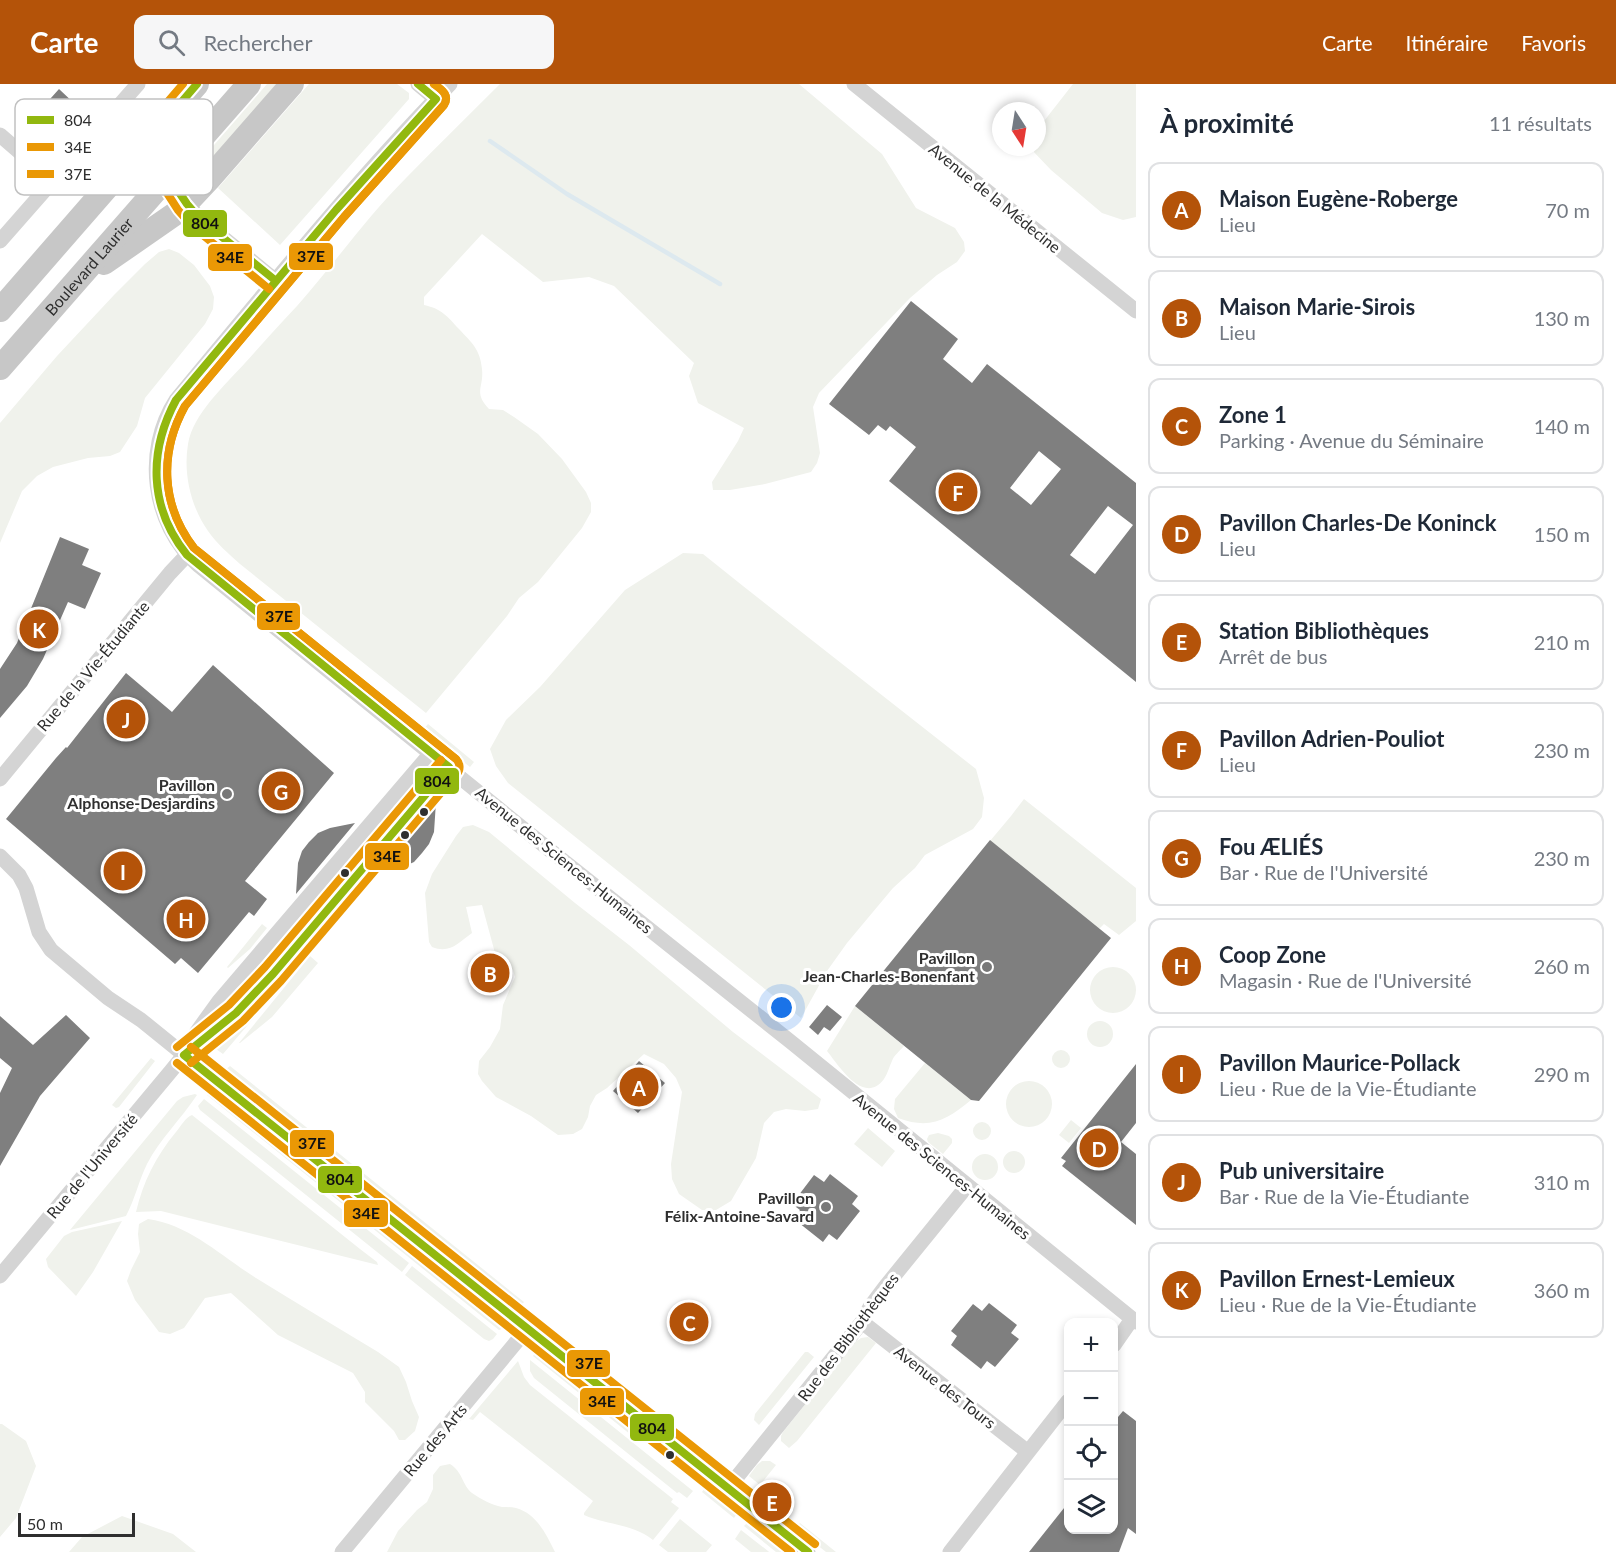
<!DOCTYPE html>
<html lang="fr">
<meta charset="utf-8">
<style>
:root{--surface:#fff;--page:#f6f6f7;--text:#1f2937;--muted:#747a83;--line:#e0e1e3;--accent:#b45309}
body{margin:0;font-family:Lato,sans-serif;background:var(--page);color:var(--text)}
.controls{position:absolute;right:18px;bottom:18px;display:grid;overflow:hidden;border-radius:12px;box-shadow:0 3px 9px #0003}
.controls button{width:54px;height:54px;display:grid;place-items:center;padding:0;border:0;border-bottom:2px solid var(--line);background:var(--surface);color:var(--text);font:30px sans-serif}
.compass{position:absolute;left:992px;top:18px;width:54px;height:54px;border-radius:50%;background:var(--surface);box-shadow:0 3px 9px #0003;rotate:168deg}
.scale{position:absolute;left:18px;bottom:15px;width:117px;box-sizing:border-box;padding-left:6px;border:3px solid #2f2f2f;border-top:0;font-size:16px;line-height:21px;white-space:nowrap;color:#2f2f2f;-webkit-text-stroke:4px #fff;paint-order:stroke}
.you{position:absolute;left:782px;top:924px;width:21px;height:21px;margin:-15px;border:4px solid #fff;border-radius:50%;background:#1a73e8;box-shadow:0 0 0 9px #1a73e833}
.badge{display:grid;place-items:center;width:39px;height:39px;border-radius:50%;background:var(--accent);color:#fff;font-size:20px;font-weight:700}
.pin{position:absolute;translate:-50% -50%;border:3px solid #fff;box-shadow:0 2px 6px #0006}
.list{margin:0;padding:0;list-style:none}
h2{display:flex;justify-content:space-between;align-items:center;height:78px;margin:0;padding:0 24px;font-size:26px}
h2 small{font-size:20px;font-weight:400;color:var(--muted)}
.list li{display:grid;grid-template-columns:39px 1fr auto;gap:18px;align-items:center;box-sizing:border-box;height:96px;margin:0 12px 12px;padding:0 12px;border:2px solid var(--line);border-radius:12px}
.list b{display:block;font-size:22px;white-space:nowrap}
.list p{margin:0;font-size:20px;white-space:nowrap;color:var(--muted)}
.list em{font-size:20px;font-style:normal;color:var(--muted)}
.icon{flex:none;width:33px;height:33px;fill:none;stroke:currentColor;stroke-width:2;stroke-linecap:round;stroke-linejoin:round}
.map{position:relative;flex:none;width:1136px;height:1468px;overflow:hidden}
header{display:flex;align-items:center;gap:36px;box-sizing:border-box;height:84px;padding:0 30px;background:var(--accent);color:#fff}
header strong{font-size:28px}
nav{display:flex;gap:33px;margin-inline-start:auto;font-size:21px}
.search{width:420px;height:54px;background:var(--page);display:flex;align-items:center;gap:15px;box-sizing:border-box;padding:0 21px;border-radius:12px;color:var(--muted);font-size:22px}
main{display:flex}
aside{flex:1;background:var(--surface)}
.map>svg:first-child{display:block}
</style>
<header>
<strong>Carte</strong>
<div class="search"><svg class="icon" aria-label="search" viewBox="0 0 24 24"><circle cx="10" cy="10" r="6"/><path d="M15 15l6 6"/></svg>Rechercher</div>
<nav><a>Carte</a><a>Itinéraire</a><a>Favoris</a></nav>
</header>
<main>
<div class="map">
<svg width="1136" height="1468" viewBox="0 0 1136 1468">
<rect width="100%" height="100%" fill="#fff"/>
<!-- green -->
<path fill="#f0f2ec" d="M267,0H282L201,91L194,84Z
M309,0H397L409,9V15L280,161L218,104Z
M500,0H799L882,70L916,124L955,144L964,158L965,167L957,178L937,191L910,214L819,309L813,323L820,369L817,379L811,388L765,400L730,406H713L712,398L738,357L744,344L698,319L689,292L694,279L614,202L589,193L543,198L482,150L424,213V221C442,225 447,232 459,245C472,259 480,265 482,285C484,304 473,308 489,325L503,326L514,333L538,350L562,375L586,408L591,419V428L582,444L538,498L519,514L507,532L426,629L240,480C229,470 217,460 208,447C191,423 183,390 188,360C193,330 225,301 245,279C262,260 279,241 297,222C334,180 367,133 406,94C437,62 469,31 500,0Z
M1073,0H1136V133L1123,136L1102,129L1051,86L1031,65V63H1037V46Z
M169,165L179,169L194,181L210,202L214,213L213,225L205,240L145,314L137,342L120,368L110,372L88,374L53,383L37,392L22,407L0,459V339L57,272L114,211L145,180L159,168Z
M683,469L703,470L743,502L976,685L984,714L982,733L973,745L925,771L915,784L893,804L847,859L827,887L801,934L508,699L496,682L490,665L506,636L540,603L625,506Z
M428,640L474,678L470,683L423,646Z
M1024,715L1136,804V837L1119,851L1104,840L1099,845L990,757L1011,732Z
M473,741L489,748L575,819L629,861L733,948L821,1015L818,1025L805,1027L786,1025L774,1028L764,1039L756,1074L731,1117L716,1126H702L679,1110L672,1095L671,1080L682,1008L676,994L664,980L644,970L607,1004L596,1011L590,1022L588,1033L582,1045L573,1050L558,1051L531,1032L496,1013L482,997L478,990L479,977L490,963L500,945L503,921L515,893L513,886L495,869L482,821L466,823L472,849C458,859 450,870 432,863L429,858L425,809L432,790L456,752L463,743Z
M262,840L267,844L250,865L228,884L227,883Z
M310,872L318,879L272,933L240,959H239Z
M1090 906a23 23 0 1 1 46 0a23 23 0 1 1-46 0Z
M263,921L264,922L223,970L216,965L220,957L224,952Z
M855,922L904,962C900,967 894,971 892,977C889,983 888,989 884,995C864,1022 839,982 827,967Z
M1087 950a13 13 0 1 1 26 0a13 13 0 1 1-26 0Z
M1052 975a9 9 0 1 1 18 0a9 9 0 1 1-18 0Z
M151,974L155,977L119,1023L116,1024L112,1021Z
M925,979L971,1016C947,1036 930,1046 898,1034L894,1025L895,1015Z
M230,982L524,1218L520,1223L225,986Z
M1006 1020a23 23 0 1 1 46 0a23 23 0 1 1-46 0Z
M208,1009L294,1077L385,1143L502,1237L504,1240V1244L499,1246L207,1011Z
M195,1010L197,1011C181,1035 160,1055 147,1080C139,1096 135,1115 126,1132L70,1146L177,1017L183,1013Z
M204,1015L409,1179L402,1188L200,1026L198,1022Z
M192,1031L360,1165L377,1178L378,1181L161,1127L136,1128C143,1098 156,1072 176,1048C181,1042 185,1034 192,1031Z
M1071,1036L1081,1044L1069,1059L1059,1051Z
M973 1047a9 9 0 1 1 18 0a9 9 0 1 1-18 0Z
M868,1044L895,1067L882,1083L854,1060Z
M938,1049L949,1052L952,1055V1059L943,1070L928,1058L927,1055L929,1051Z
M1003 1078a11 11 0 1 1 22 0a11 11 0 1 1-22 0Z
M972 1083a13 13 0 1 1 26 0a13 13 0 1 1-26 0Z
M148,1135C190,1141 221,1172 256,1194C296,1219 337,1243 378,1268L399,1283L406,1298L412,1317L419,1333L415,1347L405,1356H399L394,1347L365,1318V1308L353,1289L278,1251L231,1209L205,1214L184,1244L170,1250L159,1248L135,1216L127,1197L131,1186L140,1168L138,1150L139,1140Z
M122,1137L93,1188L76,1212L48,1183L46,1175L64,1152L72,1148Z
M412,1182L497,1250L493,1255L489,1257L484,1255L405,1191Z
M868,1253L876,1259L797,1357L789,1364L781,1357V1352L783,1348L855,1258L861,1254Z
M537,1266L542,1269L648,1354L636,1355L533,1272Z
M805,1268H808L814,1273L759,1341L754,1336L755,1330Z
M530,1276L693,1407L687,1414L679,1408L677,1409L534,1294L530,1287Z
M518,1277L524,1293L530,1301L673,1415L671,1418L679,1424L653,1456C633,1440 607,1441 584,1431V1429L593,1417L480,1328L473,1336L469,1335Z
M0,1340H2L26,1357L36,1382L16,1434L0,1453Z
M762,1377H770L776,1381L760,1401L749,1392L757,1381Z
M450,1380C463,1388 462,1401 472,1409C481,1415 491,1421 502,1423C507,1423 512,1423 516,1424C537,1430 546,1450 555,1468H387L398,1447L417,1426L427,1418L433,1405V1391L440,1382Z
M707,1401L739,1427L734,1434L702,1408Z
M122,1432L173,1450L196,1468H69L82,1453Z
M680,1435L712,1461L706,1468H668L659,1461Z
M750,1436L790,1468H776L744,1442Z
M800,1439L836,1468H826L796,1444Z
M741,1446L768,1467L769,1468H751L735,1455Z"/>
<g fill="none" stroke-linecap="round" stroke-linejoin="round">
<!-- stream -->
<path stroke="#dde9ef" stroke-width="4.5" d="M490,57L567,110L720,200"/>
</g>
<!-- building -->
<path fill="#7f7f7f" fill-rule="evenodd" d="M59,5L77,22L52,50L34,33Z
M911,217L958,255L943,275L972,299L987,280L1136,399V598L889,397L916,363L890,342L886,347L878,341L869,351L829,320ZM1039,367L1061,385L1031,421L1010,404ZM1108,422L1133,441L1095,490L1070,471Z
M60,453L89,465L82,481L101,489L85,525L68,518L43,575L27,602L0,634V585L17,559Z
M213,581L334,689L245,797L267,815L254,832L249,828L198,889L181,874L175,880L6,735L56,674L66,663L67,664L126,589L172,628Z
M436,718L434,748L429,760L422,769L414,778L401,784L377,787Z
M355,739L296,810L298,779L302,767L309,758L318,749L330,744Z
M990,756L1111,854L979,1017L971,1016L855,922Z
M488,868L511,887L491,911L468,892Z
M827,921L842,933L830,947L824,943L818,951L809,943Z
M66,931L90,954L40,1012L0,1082V1009L12,984L0,974V932L33,961Z
M639,977L665,999L638,1029L613,1007Z
M1136,980V1039L1121,1058L1136,1070V1141L1062,1082L1066,1077L1061,1074Z
M830,1090L858,1112L852,1120L860,1127L837,1156L829,1150L823,1158L794,1135L800,1126L792,1120L814,1091L824,1098Z
M989,1219L1017,1241L1011,1249L1019,1255L995,1283L987,1277L981,1285L951,1261L957,1252L951,1247L973,1220L982,1227Z
M1123,1327L1136,1337V1450L1128,1444L1119,1468H1029L1068,1419V1446H1113V1339Z"/>
<g fill="none" stroke-linecap="round" stroke-linejoin="round">
<!-- street -->
<path stroke="#d4d4d4" stroke-width="15" d="M418,0L436,15
M450,0C353,100 265,209 176,316C143,367 152,440 198,481L536,755L791,958L1136,1238
M854,0L1136,227
M0,51L52,96
M143,63L168,92L187,120L200,135L276,197
M0,157L138,0
M0,695L170,489L187,471
M0,772L19,791L26,804L39,848L51,866L108,914L141,936L214,995L808,1468
M189,967L236,929L273,890L449,683
M0,1192L171,987L184,971L191,956L219,917L431,669
M862,1238L1028,1368
M1114,1261L1132,1235
M728,1404L862,1238L870,1223L885,1203L967,1102
M342,1468L528,1244
M950,1468L1068,1317"/>
<!-- primary -->
<g stroke="#c7c7c7" stroke-width="24">
<path d="M104,179L179,127L209,95L292,0"/>
<path d="M0,226L197,0"/>
<path id="s1" d="M0,284L249,0"/>
</g>
<defs>
<path id="bus-1" d="M197,0L143,63L168,92L187,120L200,135L276,197
M184,971L236,929L273,890L449,683L187,471C149,424 148,368 176,316L336,126L436,15L418,0
M184,971L808,1468"/>
<path id="bus-2" d="M183,0L134,57L133,62V67L160,98L178,126L193,143L269,205
M177,979L791,1468
M191,979L243,937L281,897L457,690C461,685 460,679 456,675L194,464C161,421 159,369 185,322L344,133L444,21C450,11 442,6 434,0"/>
<path id="bus-3" d="M434,0C442,6 450,11 444,21L344,133L185,322C159,369 161,421 194,464L456,675
M177,963L229,921L265,883L441,676
M191,963L815,1460"/>
</defs>
<!-- bus-1 casing -->
<use href="#bus-1" stroke="#fff" stroke-width="12"/>
<!-- bus-2 casing -->
<use href="#bus-2" stroke="#fff" stroke-width="12"/>
<!-- bus-3 casing -->
<use href="#bus-3" stroke="#fff" stroke-width="12"/>
<!-- bus-1 -->
<use href="#bus-1" stroke="#92b80f" stroke-width="8"/>
<!-- bus-2 -->
<use href="#bus-2" stroke="#ea9805" stroke-width="8"/>
<!-- bus-3 -->
<use href="#bus-3" stroke="#ea9805" stroke-width="8"/>
</g>
<!-- markers -->
<g fill="#787878" stroke="#fff" stroke-width="2">
<circle cx="227" cy="710" r="6"/>
<circle cx="987" cy="883" r="6"/>
<circle cx="826" cy="1123" r="6"/>
</g>
<g fill="#2f2f2f" stroke="#fff" stroke-width="2">
<circle cx="424" cy="728" r="5"/>
<circle cx="405" cy="751" r="5"/>
<circle cx="345" cy="789" r="5"/>
<circle cx="670" cy="1371" r="5"/>
</g>
<g text-anchor="middle" stroke-width="6" stroke-linejoin="round" paint-order="stroke">
<!-- street labels -->
<g font-size="16" fill="#2f2f2f" stroke="#fff">
<text transform="translate(995 114) rotate(39)" y="6">Avenue de la Médecine</text>
<text dy="6" stroke="none"><textPath href="#s1" startOffset="135">Boulevard Laurier</textPath></text>
<text transform="translate(93 582) rotate(-50)" y="6">Rue de la Vie-Étudiante</text>
<text transform="translate(564 776) rotate(39)" y="6">Avenue des Sciences-Humaines</text>
<text transform="translate(92 1082) rotate(-50)" y="6">Rue de l'Université</text>
<text transform="translate(942 1082) rotate(39)" y="6">Avenue des Sciences-Humaines</text>
<text transform="translate(848 1253) rotate(-53)" y="6">Rue des Bibliothèques</text>
<text transform="translate(945 1303) rotate(38)" y="6">Avenue des Tours</text>
<text transform="translate(435 1356) rotate(-50)" y="6">Rue des Arts</text>
</g>
<!-- poi labels -->
<g font-size="16" font-weight="bold" fill="#2f2f2f" stroke="#fff" text-anchor="end">
<text x="215" y="707">Pavillon<tspan x="215" dy="18">Alphonse-Desjardins</tspan></text>
<text x="975" y="880">Pavillon<tspan x="975" dy="18">Jean-Charles-Bonenfant</tspan></text>
<text x="814" y="1120">Pavillon<tspan x="814" dy="18">Félix-Antoine-Savard</tspan></text>
</g>
</g>
<!-- legend -->
<rect x="15" y="15" width="198" height="96" rx="9" fill="#fff" stroke="#c1c1c1" stroke-width="1.5"/>
<rect x="27" y="32" width="27" height="8" fill="#92b80f"/>
<rect x="27" y="59" width="27" height="8" fill="#ea9805"/>
<rect x="27" y="86" width="27" height="8" fill="#ea9805"/>
<g font-size="16" fill="#2f2f2f">
<text x="64" y="42">804</text>
<text x="64" y="69">34E</text>
<text x="64" y="96">37E</text>
</g>
<g stroke="#fff" stroke-width="2">
<rect x="182" y="125" width="46" height="29" rx="6" fill="#92b80f"/>
<rect x="288" y="158" width="46" height="29" rx="6" fill="#ea9805"/>
<rect x="207" y="159" width="46" height="29" rx="6" fill="#ea9805"/>
<rect x="256" y="518" width="45" height="29" rx="6" fill="#ea9805"/>
<rect x="414" y="683" width="46" height="28" rx="6" fill="#92b80f"/>
<rect x="364" y="758" width="46" height="29" rx="6" fill="#ea9805"/>
<rect x="289" y="1045" width="46" height="29" rx="6" fill="#ea9805"/>
<rect x="317" y="1081" width="46" height="29" rx="6" fill="#92b80f"/>
<rect x="343" y="1115" width="46" height="29" rx="6" fill="#ea9805"/>
<rect x="566" y="1265" width="45" height="29" rx="6" fill="#ea9805"/>
<rect x="579" y="1303" width="46" height="29" rx="6" fill="#ea9805"/>
<rect x="629" y="1329" width="46" height="29" rx="6" fill="#92b80f"/>
</g>
<g font-size="16" text-anchor="middle" font-weight="bold" fill="#111">
<text x="205" y="145">804</text>
<text x="311" y="178">37E</text>
<text x="230" y="179">34E</text>
<text x="279" y="538">37E</text>
<text x="437" y="703">804</text>
<text x="387" y="778">34E</text>
<text x="312" y="1065">37E</text>
<text x="340" y="1101">804</text>
<text x="366" y="1135">34E</text>
<text x="589" y="1285">37E</text>
<text x="602" y="1323">34E</text>
<text x="652" y="1350">804</text>
</g>
</svg>
<div class="controls">
<button>+</button>
<button>−</button>
<button><svg class="icon" aria-label="locate" viewBox="0 0 24 24"><circle cx="12" cy="12" r="6"/><path d="M12 2v4M12 18v4M2 12h4M18 12h4"/></svg></button>
<button><svg class="icon" aria-label="layers" viewBox="0 0 24 24"><path d="M12 4l9 5-9 5-9-5zM3 14l9 5 9-5"/></svg></button>
</div>
<svg class="compass" viewBox="-18 -18 36 36"><path d="M0-13l5 13h-10z" fill="#e53935"/><path d="M0 13l5-13h-10z" fill="#747a83"/></svg>
<div class="scale">50 m</div>
<div class="you"></div>
<div class="pin badge" style="left:639px;top:1003px">A</div>
<div class="pin badge" style="left:490px;top:889px">B</div>
<div class="pin badge" style="left:689px;top:1238px">C</div>
<div class="pin badge" style="left:1099px;top:1064px">D</div>
<div class="pin badge" style="left:772px;top:1418px">E</div>
<div class="pin badge" style="left:958px;top:408px">F</div>
<div class="pin badge" style="left:281px;top:707px">G</div>
<div class="pin badge" style="left:186px;top:835px">H</div>
<div class="pin badge" style="left:123px;top:787px">I</div>
<div class="pin badge" style="left:126px;top:635px">J</div>
<div class="pin badge" style="left:39px;top:545px">K</div>
</div>
<aside>
<h2>À proximité<small>11 résultats</small></h2>
<ul class="list">
<li><span class="badge">A</span><div><b>Maison Eugène-Roberge</b><p>Lieu</p></div><em>70 m</em></li>
<li><span class="badge">B</span><div><b>Maison Marie-Sirois</b><p>Lieu</p></div><em>130 m</em></li>
<li><span class="badge">C</span><div><b>Zone 1</b><p>Parking · Avenue du Séminaire</p></div><em>140 m</em></li>
<li><span class="badge">D</span><div><b>Pavillon Charles-De Koninck</b><p>Lieu</p></div><em>150 m</em></li>
<li><span class="badge">E</span><div><b>Station Bibliothèques</b><p>Arrêt de bus</p></div><em>210 m</em></li>
<li><span class="badge">F</span><div><b>Pavillon Adrien-Pouliot</b><p>Lieu</p></div><em>230 m</em></li>
<li><span class="badge">G</span><div><b>Fou ÆLIÉS</b><p>Bar · Rue de l'Université</p></div><em>230 m</em></li>
<li><span class="badge">H</span><div><b>Coop Zone</b><p>Magasin · Rue de l'Université</p></div><em>260 m</em></li>
<li><span class="badge">I</span><div><b>Pavillon Maurice-Pollack</b><p>Lieu · Rue de la Vie-Étudiante</p></div><em>290 m</em></li>
<li><span class="badge">J</span><div><b>Pub universitaire</b><p>Bar · Rue de la Vie-Étudiante</p></div><em>310 m</em></li>
<li><span class="badge">K</span><div><b>Pavillon Ernest-Lemieux</b><p>Lieu · Rue de la Vie-Étudiante</p></div><em>360 m</em></li>
</ul>
</aside>
</main>
